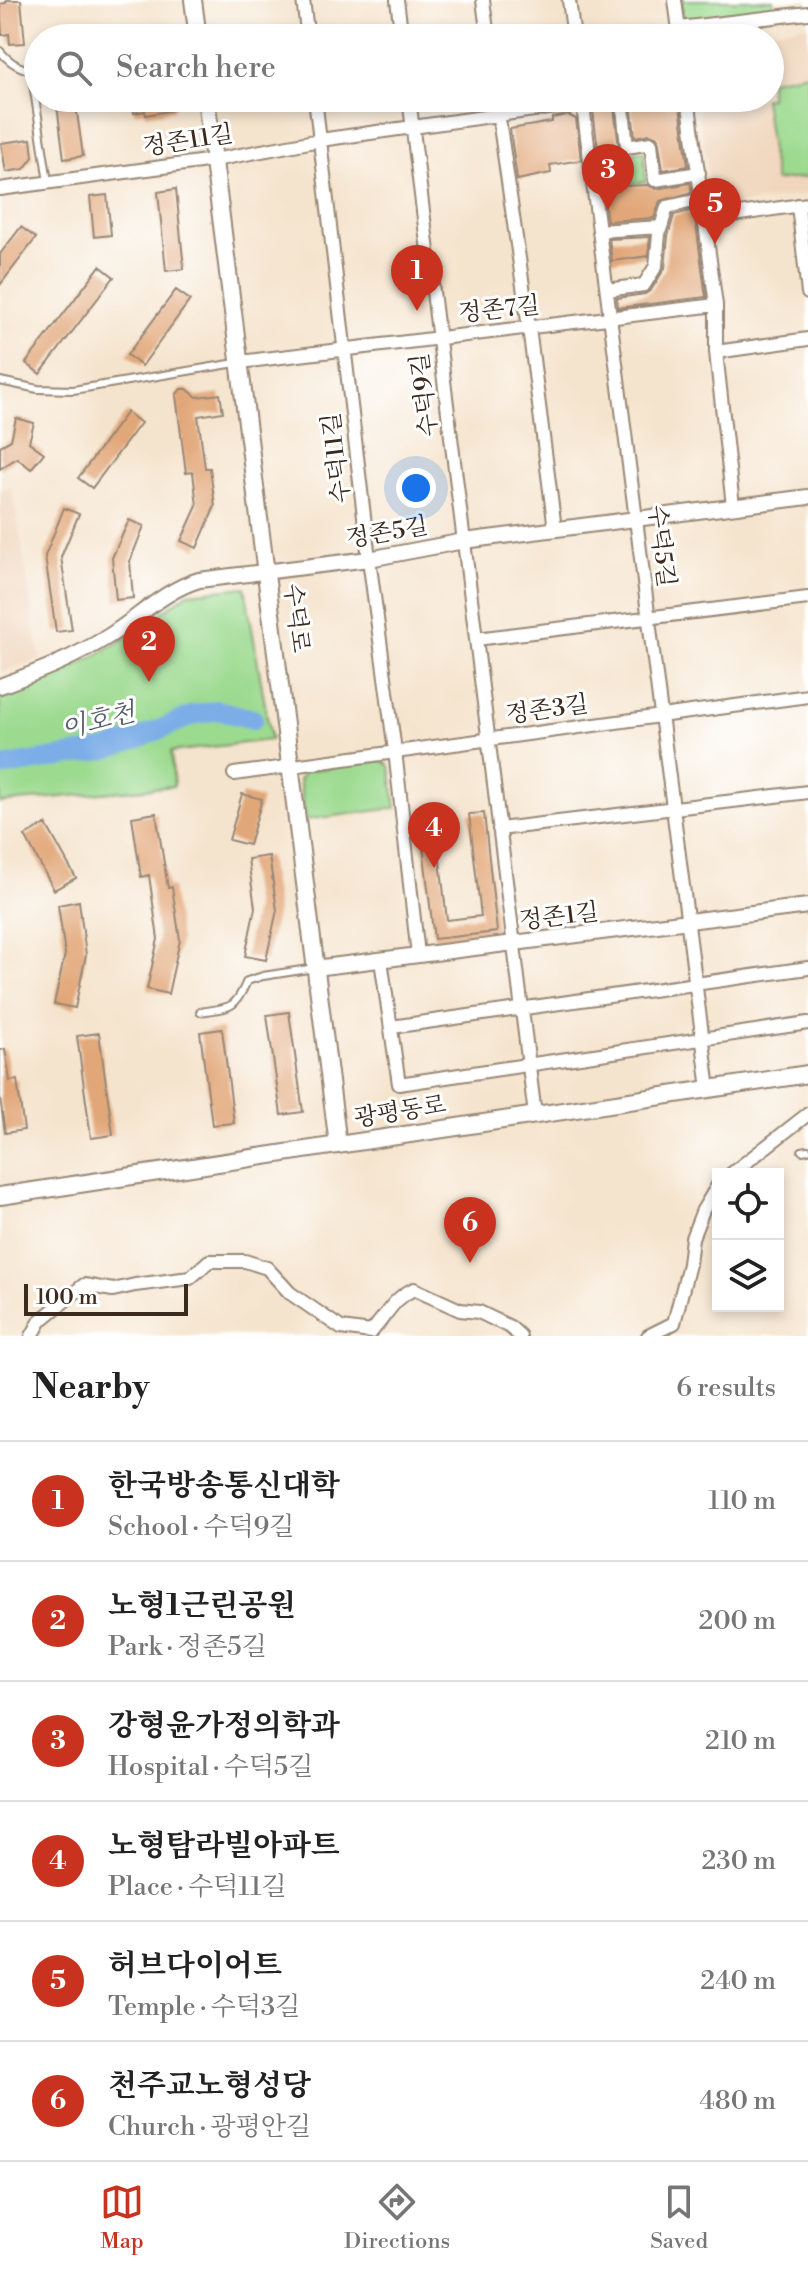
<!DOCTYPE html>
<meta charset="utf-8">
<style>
:root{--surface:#fff;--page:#f2f2f2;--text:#222;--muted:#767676;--line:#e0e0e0;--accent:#c8321e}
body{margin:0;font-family:"Libre Bodoni","Noto Serif KR",serif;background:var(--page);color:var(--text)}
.controls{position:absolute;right:24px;bottom:24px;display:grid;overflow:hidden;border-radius:0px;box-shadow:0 4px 12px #0003}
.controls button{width:72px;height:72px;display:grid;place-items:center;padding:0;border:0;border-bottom:2px solid var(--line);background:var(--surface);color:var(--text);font:40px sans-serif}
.scale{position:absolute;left:24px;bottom:20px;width:164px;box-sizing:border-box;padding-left:8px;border:4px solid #3b2a1e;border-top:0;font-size:22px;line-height:28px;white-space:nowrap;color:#3b2a1e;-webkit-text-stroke:6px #fff;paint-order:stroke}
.you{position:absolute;left:416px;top:488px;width:28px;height:28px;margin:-20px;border:6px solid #fff;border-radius:50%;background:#1a73e8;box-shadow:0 0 0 12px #1a73e833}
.badge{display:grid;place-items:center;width:52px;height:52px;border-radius:50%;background:var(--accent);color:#fff;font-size:26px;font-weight:700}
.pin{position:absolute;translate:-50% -66px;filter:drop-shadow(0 2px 4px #0008)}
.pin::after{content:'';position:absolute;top:42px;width:28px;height:24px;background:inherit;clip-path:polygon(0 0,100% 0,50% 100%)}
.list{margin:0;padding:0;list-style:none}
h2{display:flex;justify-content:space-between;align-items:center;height:104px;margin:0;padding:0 32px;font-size:34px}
h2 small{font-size:26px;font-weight:400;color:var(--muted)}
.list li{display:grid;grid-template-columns:52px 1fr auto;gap:24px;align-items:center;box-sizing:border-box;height:120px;padding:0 32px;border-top:2px solid var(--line)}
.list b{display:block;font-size:30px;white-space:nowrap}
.list p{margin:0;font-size:26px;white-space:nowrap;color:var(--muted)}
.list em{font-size:26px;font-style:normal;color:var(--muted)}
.icon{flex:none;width:44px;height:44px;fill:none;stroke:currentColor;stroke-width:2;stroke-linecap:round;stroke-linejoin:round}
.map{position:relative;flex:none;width:808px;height:1336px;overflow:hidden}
.search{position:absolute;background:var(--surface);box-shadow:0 4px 12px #0003;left:24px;right:24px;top:24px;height:88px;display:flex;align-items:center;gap:20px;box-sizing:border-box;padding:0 28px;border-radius:44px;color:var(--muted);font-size:30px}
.sheet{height:824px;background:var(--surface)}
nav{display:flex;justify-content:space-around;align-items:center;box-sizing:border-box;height:112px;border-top:2px solid var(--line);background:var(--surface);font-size:22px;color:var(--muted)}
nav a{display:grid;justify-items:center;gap:4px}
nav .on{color:var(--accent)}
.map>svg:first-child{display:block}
</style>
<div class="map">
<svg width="808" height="1336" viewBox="0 0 808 1336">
<rect width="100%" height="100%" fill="#fff"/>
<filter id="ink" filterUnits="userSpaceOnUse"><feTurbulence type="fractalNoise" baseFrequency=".0125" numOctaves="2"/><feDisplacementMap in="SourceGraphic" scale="16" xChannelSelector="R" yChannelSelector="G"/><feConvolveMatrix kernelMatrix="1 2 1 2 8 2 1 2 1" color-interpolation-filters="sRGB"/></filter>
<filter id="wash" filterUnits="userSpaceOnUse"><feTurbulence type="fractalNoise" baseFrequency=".006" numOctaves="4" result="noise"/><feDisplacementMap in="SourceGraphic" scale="32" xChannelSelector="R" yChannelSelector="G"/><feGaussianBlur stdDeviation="1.8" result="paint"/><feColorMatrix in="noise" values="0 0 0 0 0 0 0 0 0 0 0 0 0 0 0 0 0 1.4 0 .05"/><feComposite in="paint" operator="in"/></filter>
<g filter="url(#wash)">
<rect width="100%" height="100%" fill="#f5e4cd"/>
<!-- built -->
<path fill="#f0d6bc" d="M808,25V194L713,208L697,98H770V38H718Z
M12,487L40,659L0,672V489Z"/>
<!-- green -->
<path fill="#9cda8f" stroke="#6c8256" stroke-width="2" d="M675,0H773L775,16L679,28Z
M808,73V177L775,181L764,98H770V80Z
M644,151L646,182L624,184L622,153Z
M245,587L271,740L171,752L174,786L0,803V697L79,665L136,632L188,593Z
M382,760L390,766L396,808L305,820L299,780L305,771Z"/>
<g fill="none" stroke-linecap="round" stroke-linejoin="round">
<!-- river -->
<path stroke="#7bade7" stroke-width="20" d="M0,767L104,750L135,740L194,715L217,710L253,719"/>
</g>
<g id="blocks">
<!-- building -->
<path fill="#e2a779" d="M6,0H21L25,43L10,44L9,34L2,35L0,4L6,3Z
M56,98H75L83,156L64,159Z
M132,98H172L174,110L146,115L145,111L134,113Z
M660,98H679L688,166L663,170L658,137L650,134L635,137L631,102Z
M614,108L622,170L601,173L593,111Z
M568,115L576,119L581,160L550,165L551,173L517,180L510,129L552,122V118Z
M31,139L33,157L24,169L6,172L1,143Z
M690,183L692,192L660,201L654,218L607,221L602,187L648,185L656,189Z
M176,189L184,269L166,271L158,192Z
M107,195L111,235L94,237L90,197Z
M694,210L706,297L618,308L617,298L645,294L651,290L665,268L668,236L674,215Z
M21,227L36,238L0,285V254Z
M650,237L648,256L612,261L609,239Z
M100,266L114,277L40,374L26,363Z
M176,290L190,300L142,366L127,355Z
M181,389H187L197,397L220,394L223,412L198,416L205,468H210L215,506L197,548L181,541L197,506L193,472L186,473L176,395Z
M127,412L141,423L92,488L78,478Z
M16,418L34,423L29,442L44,453L31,469L17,458L0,469V446L11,440Z
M64,508L79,514L61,557L72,630L56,632L45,556Z
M129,520L144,526L130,561L133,598L116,600L112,558Z
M242,794L262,799L249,845L229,840Z
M156,813L168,888L172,887L180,940L168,994L147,989L158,939L149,875L141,877L132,817Z
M484,813L497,932L434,939L420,821L435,819L447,920L481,916L469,814Z
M46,824L76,878L54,890L25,836Z
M269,856L277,910L266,960L245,956L255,908L248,859Z
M79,901L86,955L75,1008L54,1004L65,954L58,905Z
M289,1012L303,1112L281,1115L267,1015Z
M222,1029L234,1123L212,1125L200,1032Z
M99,1033L113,1135L91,1138L77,1036Z
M5,1049L10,1081L17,1080L24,1130L5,1133L0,1098V1050Z"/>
</g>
</g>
<g filter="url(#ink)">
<use href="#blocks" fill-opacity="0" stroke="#988776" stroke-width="2"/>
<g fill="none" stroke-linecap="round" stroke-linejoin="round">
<defs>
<path id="service" d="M0,51C10,63 22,71 38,70
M31,71L48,182
M0,381L38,389L73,390L236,363
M200,1012C230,1007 234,1011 247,981L263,976L315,968
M802,1151L808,1150"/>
<path id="minor" d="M303,0L308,38
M397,0L402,38
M483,0L488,38
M569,0L574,38
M675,0L680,38
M679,28L808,13
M315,98L369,559L395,751L418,955
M409,98L535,1115
M496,98L529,328L555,529
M582,98L709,1089
M622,98L627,147L651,143L655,180L699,173
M688,98L716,305V352L733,506
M0,189L214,160L320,140L620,98
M798,205L808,293
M705,219L808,204
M599,231L661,227
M607,290L644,285L656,266L659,234L667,207L703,199
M716,352L808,339
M240,362L716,305
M476,639L808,598
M234,774L808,696
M499,829L808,792
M381,960L399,1084L808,1023
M391,1027L808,968
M731,1174L808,1114
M32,1336L41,1320L84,1285L113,1290L135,1285L190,1278L209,1261H245L267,1268L290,1293L341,1328L371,1332C388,1314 392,1299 414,1289L460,1310L479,1312L510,1327L520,1336
M648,1336L674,1323L689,1264L692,1238L703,1210L718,1185"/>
<path id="tertiary" d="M0,686C38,672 74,658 109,636C139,617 165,590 199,580L369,559L464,541L808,497
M315,968L808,906"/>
<path id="secondary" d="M193,0L198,38
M206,98L338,1145
M0,1196L808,1074"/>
</defs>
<!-- service casing -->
<use href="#service" stroke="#988776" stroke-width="10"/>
<!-- minor casing -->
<use href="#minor" stroke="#988776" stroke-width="16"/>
<!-- tertiary casing -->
<use href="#tertiary" stroke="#988776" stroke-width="18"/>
<!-- secondary casing -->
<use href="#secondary" stroke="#988776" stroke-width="20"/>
<!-- service -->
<use href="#service" stroke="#fff" stroke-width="6"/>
<!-- minor -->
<use href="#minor" stroke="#fff" stroke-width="12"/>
<!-- tertiary -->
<use href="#tertiary" stroke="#fff" stroke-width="14"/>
<!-- secondary -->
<use href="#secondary" stroke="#fff" stroke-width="16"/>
</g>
</g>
<g text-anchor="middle" stroke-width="6" stroke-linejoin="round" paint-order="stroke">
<!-- street labels -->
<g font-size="24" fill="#3b2a1e" stroke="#fff">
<text transform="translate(188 140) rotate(-9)" y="8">정존11길</text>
<text transform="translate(499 309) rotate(-6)" y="8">정존7길</text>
<text transform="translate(424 395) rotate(-97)" y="8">수덕9길</text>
<text transform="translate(336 458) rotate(-97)" y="8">수덕11길</text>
<text transform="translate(387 532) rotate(-10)" y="8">정존5길</text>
<text transform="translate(662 546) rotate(83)" y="8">수덕5길</text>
<text transform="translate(297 618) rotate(83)" y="8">수덕로</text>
<text transform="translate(547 709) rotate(-8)" y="8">정존3길</text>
<text transform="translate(559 916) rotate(-7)" y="8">정존1길</text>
<text transform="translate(400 1111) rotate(-9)" y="8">광평동로</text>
</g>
<!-- water labels -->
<g font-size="26" font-style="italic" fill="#555e6e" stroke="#fff">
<text transform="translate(98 720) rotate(-14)" y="9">이호천</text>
</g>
</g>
</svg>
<div class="controls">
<button><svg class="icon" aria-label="locate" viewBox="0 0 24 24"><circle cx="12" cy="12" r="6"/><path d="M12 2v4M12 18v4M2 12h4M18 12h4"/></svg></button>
<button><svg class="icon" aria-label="layers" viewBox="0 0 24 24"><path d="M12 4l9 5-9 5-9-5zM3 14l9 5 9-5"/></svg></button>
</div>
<div class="scale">100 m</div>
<div class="you"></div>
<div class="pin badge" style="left:417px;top:311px">1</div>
<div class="pin badge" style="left:149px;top:682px">2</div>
<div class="pin badge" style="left:608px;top:210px">3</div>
<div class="pin badge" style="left:434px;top:868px">4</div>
<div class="pin badge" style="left:715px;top:244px">5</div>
<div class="pin badge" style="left:470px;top:1263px">6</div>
<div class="search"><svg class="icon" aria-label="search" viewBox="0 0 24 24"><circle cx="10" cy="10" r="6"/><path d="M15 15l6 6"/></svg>Search here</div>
</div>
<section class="sheet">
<h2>Nearby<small>6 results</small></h2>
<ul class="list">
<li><span class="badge">1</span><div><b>한국방송통신대학</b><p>School · 수덕9길</p></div><em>110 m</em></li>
<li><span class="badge">2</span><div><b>노형1근린공원</b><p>Park · 정존5길</p></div><em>200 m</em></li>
<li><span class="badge">3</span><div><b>강형윤가정의학과</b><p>Hospital · 수덕5길</p></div><em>210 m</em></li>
<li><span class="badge">4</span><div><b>노형탐라빌아파트</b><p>Place · 수덕11길</p></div><em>230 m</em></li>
<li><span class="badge">5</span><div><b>허브다이어트</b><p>Temple · 수덕3길</p></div><em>240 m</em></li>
<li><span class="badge">6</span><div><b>천주교노형성당</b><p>Church · 광평안길</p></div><em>480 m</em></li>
</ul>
</section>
<nav>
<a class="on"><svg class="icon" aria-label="map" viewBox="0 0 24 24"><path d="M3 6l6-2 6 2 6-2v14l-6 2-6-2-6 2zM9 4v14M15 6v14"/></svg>Map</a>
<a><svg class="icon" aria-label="directions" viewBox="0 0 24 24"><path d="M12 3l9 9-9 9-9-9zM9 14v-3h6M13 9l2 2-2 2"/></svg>Directions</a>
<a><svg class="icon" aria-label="saved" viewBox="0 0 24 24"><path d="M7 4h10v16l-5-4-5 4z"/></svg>Saved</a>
</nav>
